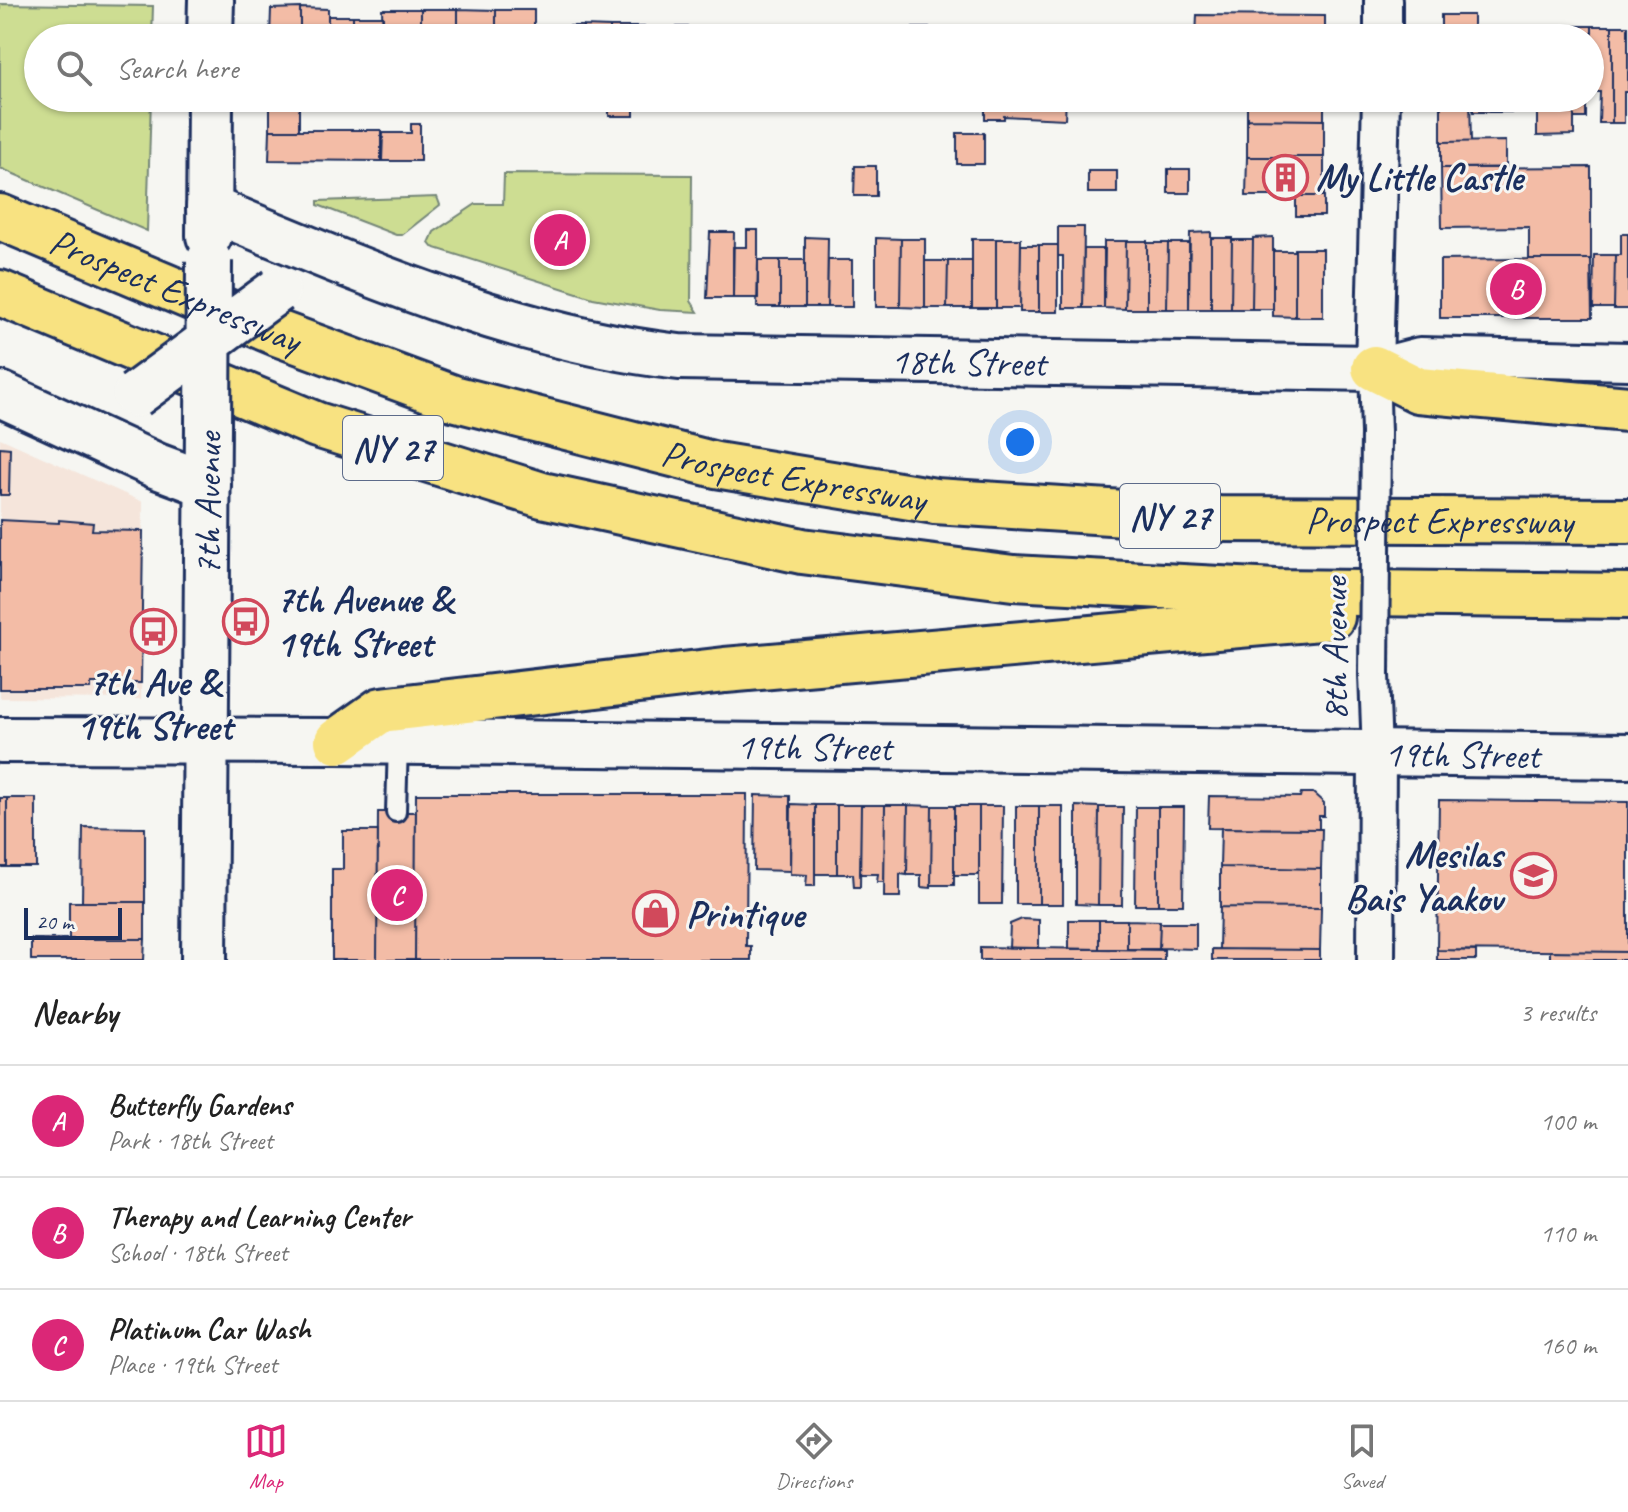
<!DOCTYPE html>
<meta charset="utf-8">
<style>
:root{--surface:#fff;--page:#f6f6f6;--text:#222;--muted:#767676;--line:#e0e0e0;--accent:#db2777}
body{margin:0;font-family:Caveat,sans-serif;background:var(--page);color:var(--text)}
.scale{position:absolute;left:24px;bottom:20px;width:98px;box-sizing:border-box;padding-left:8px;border:4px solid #1b2f5e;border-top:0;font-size:22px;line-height:28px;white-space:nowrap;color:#1b2f5e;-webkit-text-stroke:6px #f6f6f2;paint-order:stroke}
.you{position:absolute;left:1020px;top:442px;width:28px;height:28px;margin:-20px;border:6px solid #fff;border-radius:50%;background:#1a73e8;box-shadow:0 0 0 12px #1a73e833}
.badge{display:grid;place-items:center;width:52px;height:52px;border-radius:50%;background:var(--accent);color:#fff;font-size:26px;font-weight:700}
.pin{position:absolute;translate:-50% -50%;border:4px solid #fff;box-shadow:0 2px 8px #0006}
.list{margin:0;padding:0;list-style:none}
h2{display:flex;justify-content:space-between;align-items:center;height:104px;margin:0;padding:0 32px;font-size:34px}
h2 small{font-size:26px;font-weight:400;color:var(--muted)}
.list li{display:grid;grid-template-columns:52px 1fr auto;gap:24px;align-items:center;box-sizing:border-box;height:112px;padding:0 32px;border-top:2px solid var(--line)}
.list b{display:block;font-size:30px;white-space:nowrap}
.list p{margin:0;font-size:26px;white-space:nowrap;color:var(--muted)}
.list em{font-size:26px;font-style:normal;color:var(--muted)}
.icon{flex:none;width:44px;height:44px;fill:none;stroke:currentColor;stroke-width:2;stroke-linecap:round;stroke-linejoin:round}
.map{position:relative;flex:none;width:1628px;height:960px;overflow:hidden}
.search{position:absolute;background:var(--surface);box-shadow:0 2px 6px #0004;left:24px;right:24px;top:24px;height:88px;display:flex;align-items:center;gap:20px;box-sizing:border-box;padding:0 28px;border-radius:44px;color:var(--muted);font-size:30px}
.sheet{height:440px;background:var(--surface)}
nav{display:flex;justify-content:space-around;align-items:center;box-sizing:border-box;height:112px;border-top:2px solid var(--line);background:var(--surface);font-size:22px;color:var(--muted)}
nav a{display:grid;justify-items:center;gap:4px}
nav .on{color:var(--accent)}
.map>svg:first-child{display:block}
</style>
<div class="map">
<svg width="1628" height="960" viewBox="0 0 1628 960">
<rect width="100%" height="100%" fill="#f6f6f2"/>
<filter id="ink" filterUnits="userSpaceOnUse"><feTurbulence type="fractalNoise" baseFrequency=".0125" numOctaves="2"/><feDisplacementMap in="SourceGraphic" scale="16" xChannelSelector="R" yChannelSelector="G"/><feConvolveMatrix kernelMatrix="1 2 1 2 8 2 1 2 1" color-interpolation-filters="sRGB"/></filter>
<g filter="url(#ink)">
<!-- built -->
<path fill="#f5e5db" d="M0,438L143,502L141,699L0,698Z"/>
<!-- green -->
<path fill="#cddd92" stroke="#748678" stroke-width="2" d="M0,4L153,6L152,38H38V98H151L147,231L0,168Z
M504,174L692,175L691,301L698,312L660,310L593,298L432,247L429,243L434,232L476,204H503Z
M437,197L440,205L402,235H396L318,205V201Z"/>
<!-- building -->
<path fill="#f3bca6" stroke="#1b2f5e" stroke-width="2" d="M300,8L328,9V38H300Z
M300,8V38H270L271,9Z
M382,9H421V38H383Z
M421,9H458V38H421Z
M458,9L496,10V38H458Z
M496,10H534V38H496Z
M1197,15L1325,16V38H1196Z
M1441,15H1473V38H1441Z
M328,16H353V38H328Z
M353,16H383V38H353Z
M534,26H559V38H534Z
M559,26H583V38H559Z
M583,26L610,27V38H583Z
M1575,26H1592V92L1590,38H1575Z
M1592,26H1612V123H1599L1600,92H1592Z
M1612,26H1628V92H1624V123H1612Z
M610,27H635L634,38H610Z
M635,27H659V38H634Z
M659,27H684V38H659Z
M684,27H709V38H684Z
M709,27H732V38H709Z
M732,27H757V38H732Z
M757,27H781V38H757Z
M781,27H804V38H781Z
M804,27H828V38H804Z
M828,27H853V38H828Z
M853,27H877V38H853Z
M877,27L901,28V38H877Z
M901,28H926V38H901Z
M926,28H949V38H926Z
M949,28H985V38H949Z
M1066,29H1093V38H1066Z
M1093,29H1118V38H1093Z
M1118,29H1143V38H1118Z
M1143,29H1169V38H1143Z
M1169,29H1196V38H1169Z
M270,98H299V130H270Z
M559,98H583L582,108H559Z
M609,98H634V116H609Z
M877,98H900V108H877Z
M985,98H1066L1065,119L1004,116V119H985Z
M1247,98H1324V120L1247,119Z
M1441,98H1470L1471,142H1441Z
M1473,98H1574V135L1537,136V112H1473Z
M1574,98H1586V118H1574Z
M1247,119L1324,120V157H1247Z
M411,124H420V161H382L383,133H411Z
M270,130H381V161L269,160Z
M957,133H984V164H957Z
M1506,141V168H1441V142Z
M1247,157H1324V196H1246Z
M855,166H876V196H854Z
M1591,167V259H1529V227L1442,228L1441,168Z
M1168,169H1190V193H1168Z
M1088,171H1117V193H1088Z
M1296,196H1324V216H1296Z
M1058,227H1084L1083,308H1063V256H1058Z
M747,230H758V298H733V247H747Z
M710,232H734L733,298H707Z
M1211,232V309H1189L1190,233Z
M1621,234H1628V309H1614L1615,255H1621Z
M805,237L828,238L827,307H805Z
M1273,237V309H1252L1253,238Z
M876,238L901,239L900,307H876Z
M1211,238H1232L1231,309H1211Z
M901,239H925V308L900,307Z
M972,239H996V308H972Z
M996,239H1021L1020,308H996Z
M1232,240H1253L1252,309H1231Z
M1104,241H1126L1125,309L1104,308Z
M1126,241H1147V309H1125Z
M1147,243H1168L1167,309H1147Z
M1168,243H1189V309H1167Z
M1021,245H1039V312H1020Z
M1039,245H1058V312H1039Z
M1084,249H1105L1104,308H1083Z
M1295,249H1323V317H1295Z
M1273,251H1295V317L1273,316Z
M1594,255H1615L1614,308H1593Z
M1529,259H1591L1592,318H1440V260Z
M758,260H780V307H757Z
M780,260H805V307H780Z
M828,260H852V307H827Z
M925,261H948L947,308H925Z
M948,261H972V308H947Z
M0,447L10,448L9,495H0Z
M0,520L59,523V520L93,523L92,530L143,531L141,683H91V689H0Z
M1301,793H1313L1324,803V816H1319V829L1208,828L1209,796L1300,797Z
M416,794H747L746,946H751V960H415Z
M755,795L790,796V871L754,870Z
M0,798H7V867H0Z
M7,798H36V867H7Z
M1439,800L1628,802V952L1437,950Z
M791,804L815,805V886H806L807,875L790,874Z
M815,805H837V874H815Z
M837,805H861L860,887H854L853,874H837Z
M861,805H885L884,882H877L878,874H860Z
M885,805H908L907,875L900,874V897H884Z
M908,805L932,806L931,888L921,887V875H907Z
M932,806H954V885H931Z
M954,806H979V875H954Z
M979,806H1003L1002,904H979Z
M1016,806H1039V904H1016Z
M1039,806H1063V904H1039Z
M1076,806L1099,807L1098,905L1076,904Z
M1099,807H1123L1122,905H1098Z
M1136,807H1158V905H1135Z
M1158,807H1184L1183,905H1158Z
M378,812H416L415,960H377Z
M83,827L145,828V902H82Z
M1221,828L1322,829L1321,869L1220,867Z
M343,831H378L377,960H332V869H343Z
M1220,867L1321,869V908L1220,907Z
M69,902H145V939H69Z
M1220,907L1321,908L1320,950L1219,949Z
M1022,919L1039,920V948H1009L1010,924Z
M1069,920H1099V949H1069Z
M1099,920H1127V949H1099Z
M1127,920L1160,921L1159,949H1127Z
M1160,923H1196V949L1159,948Z
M31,939H145L144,960H31Z
M980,947L1164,950V960H980Z
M1212,949L1320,950V960H1212Z
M1437,950L1476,951V960H1437Z
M1550,951L1628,952V960H1550Z"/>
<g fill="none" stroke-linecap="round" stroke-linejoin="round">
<defs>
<path id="service" d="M396,812L398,743"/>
<path id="pedestrian" d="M1374,368L1376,433
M1374,675L1377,753"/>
<path id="minor" d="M1383,38V0
M1381,98L1374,368L1420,356L1628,361
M1376,960L1377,753"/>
<g id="tertiary">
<path d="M210,38L211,0"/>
<path id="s1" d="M209,208C362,271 513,338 679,357L1374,368"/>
<path d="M209,236L210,98"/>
<path d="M0,394L157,466L208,485"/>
<path id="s2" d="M204,960L208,425"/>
</g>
<g id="secondary">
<path id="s3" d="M0,740L337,741L1628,756"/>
</g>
<g id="motorway">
<path id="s4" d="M0,217L277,333L453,398L716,465L935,501L1219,519L1628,521"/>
<path d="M0,293L317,425L542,495L802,551L1013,578L1276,592L1628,596"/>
<path d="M1374,368L1418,390L1628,409"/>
<path d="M337,741L381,710L725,670L1332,617"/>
</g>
</defs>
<!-- service casing -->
<use href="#service" stroke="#1b2f5e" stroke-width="24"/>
<!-- pedestrian casing -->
<use href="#pedestrian" stroke="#1b2f5e" stroke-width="34"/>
<!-- minor casing -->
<use href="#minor" stroke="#1b2f5e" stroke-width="42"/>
<!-- tertiary casing -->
<use href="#tertiary" stroke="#1b2f5e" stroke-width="50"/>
<!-- secondary casing -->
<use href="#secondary" stroke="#1b2f5e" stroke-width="50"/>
<!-- motorway casing -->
<use href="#motorway" stroke="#1b2f5e" stroke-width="50"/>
<!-- service -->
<use href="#service" stroke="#f6f6f2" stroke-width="18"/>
<!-- pedestrian -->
<use href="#pedestrian" stroke="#f6f6f2" stroke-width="28"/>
<!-- minor -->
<use href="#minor" stroke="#f6f6f2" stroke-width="36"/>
<!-- tertiary -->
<use href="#tertiary" stroke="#f6f6f2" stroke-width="44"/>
<!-- secondary -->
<use href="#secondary" stroke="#f6f6f2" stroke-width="44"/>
<!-- motorway -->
<use href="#motorway" stroke="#f8e281" stroke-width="44"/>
<defs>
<path id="pedestrian-bridge" d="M1374,675L1376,433"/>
<path id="tertiary-bridge" d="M135,395L278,290
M208,425L209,261"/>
</defs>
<!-- pedestrian-bridge casing -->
<use href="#pedestrian-bridge" stroke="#1b2f5e" stroke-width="34" stroke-linecap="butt"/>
<!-- tertiary-bridge casing -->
<use href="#tertiary-bridge" stroke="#1b2f5e" stroke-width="50" stroke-linecap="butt"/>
<!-- pedestrian-bridge -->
<use href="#pedestrian-bridge" stroke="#f6f6f2" stroke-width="28"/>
<!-- tertiary-bridge -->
<use href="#tertiary-bridge" stroke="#f6f6f2" stroke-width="44"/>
</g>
</g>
<!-- icons -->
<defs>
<symbol id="building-ring" viewBox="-11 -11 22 22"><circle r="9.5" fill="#f6f6f2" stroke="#d1495b" stroke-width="1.5"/><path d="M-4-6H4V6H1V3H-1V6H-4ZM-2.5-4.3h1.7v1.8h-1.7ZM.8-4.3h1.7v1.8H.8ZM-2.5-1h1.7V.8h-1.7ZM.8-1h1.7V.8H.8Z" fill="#d1495b"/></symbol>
<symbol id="bus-ring" viewBox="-11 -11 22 22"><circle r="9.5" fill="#f6f6f2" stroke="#d1495b" stroke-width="1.5"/><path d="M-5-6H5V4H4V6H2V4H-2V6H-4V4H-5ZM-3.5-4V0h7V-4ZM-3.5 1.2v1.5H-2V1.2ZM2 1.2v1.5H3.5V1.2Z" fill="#d1495b"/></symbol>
<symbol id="school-ring" viewBox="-11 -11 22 22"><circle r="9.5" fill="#f6f6f2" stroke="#d1495b" stroke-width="1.5"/><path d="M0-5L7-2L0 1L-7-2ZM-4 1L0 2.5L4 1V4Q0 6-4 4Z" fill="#d1495b"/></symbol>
<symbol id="shop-ring" viewBox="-11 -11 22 22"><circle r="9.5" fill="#f6f6f2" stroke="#d1495b" stroke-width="1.5"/><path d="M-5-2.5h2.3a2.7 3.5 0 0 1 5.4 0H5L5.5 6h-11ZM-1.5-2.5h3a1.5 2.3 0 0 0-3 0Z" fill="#d1495b"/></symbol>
</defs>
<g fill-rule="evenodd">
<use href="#building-ring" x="1260" y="152" width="51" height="51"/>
<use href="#bus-ring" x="220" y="596" width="51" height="51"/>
<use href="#bus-ring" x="128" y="606" width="51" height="51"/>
<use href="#school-ring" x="1508" y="850" width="51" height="51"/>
<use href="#shop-ring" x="630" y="888" width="51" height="51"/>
</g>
<g text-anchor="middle" stroke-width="6" stroke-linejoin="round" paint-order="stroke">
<!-- shield labels -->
<g fill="#f6f6f2" stroke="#5d6b8a" stroke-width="2">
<rect x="343" y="416" width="100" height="64" rx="6"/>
<rect x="1120" y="484" width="100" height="64" rx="6"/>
</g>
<g font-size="36" font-weight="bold" fill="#1b2f5e">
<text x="393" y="461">NY 27</text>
<text x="1170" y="529">NY 27</text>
</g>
<!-- poi labels -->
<g font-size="38" font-weight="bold" fill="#1b2f5e" stroke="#f6f6f2" text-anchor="start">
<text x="1316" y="190">My Little Castle</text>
<text x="276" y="612">7th Avenue &amp;<tspan x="276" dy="44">19th Street</tspan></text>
<text x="154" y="695" text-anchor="middle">7th Ave &amp;<tspan x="154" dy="44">19th Street</tspan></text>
<text x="1502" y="867" text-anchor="end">Mesilas<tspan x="1502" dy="44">Bais Yaakov</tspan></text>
<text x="686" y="927">Printique</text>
</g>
<!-- street labels -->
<g font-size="38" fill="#1b2f5e" stroke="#f6f6f2">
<text dy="13" stroke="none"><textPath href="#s4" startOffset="190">Prospect Expressway</textPath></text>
<text dy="13" stroke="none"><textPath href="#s1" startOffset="784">18th Street</textPath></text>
<text dy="13" stroke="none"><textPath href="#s4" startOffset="838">Prospect Expressway</textPath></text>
<text dy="13" stroke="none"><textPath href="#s2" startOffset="456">7th Avenue</textPath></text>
<text dy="13" stroke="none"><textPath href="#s4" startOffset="1486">Prospect Expressway</textPath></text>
<text transform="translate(1334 649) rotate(-90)" y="13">8th Avenue</text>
<text dy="13" stroke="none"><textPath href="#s3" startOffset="814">19th Street</textPath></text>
<text dy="13" stroke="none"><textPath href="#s3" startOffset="1462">19th Street</textPath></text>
</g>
</g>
</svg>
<div class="scale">20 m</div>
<div class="you"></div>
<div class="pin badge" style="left:560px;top:240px">A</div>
<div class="pin badge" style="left:1516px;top:289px">B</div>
<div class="pin badge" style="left:397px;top:895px">C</div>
<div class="search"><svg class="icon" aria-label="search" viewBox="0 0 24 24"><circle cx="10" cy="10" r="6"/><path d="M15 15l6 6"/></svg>Search here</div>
</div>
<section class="sheet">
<h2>Nearby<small>3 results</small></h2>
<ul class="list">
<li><span class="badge">A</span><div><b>Butterfly Gardens</b><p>Park · 18th Street</p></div><em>100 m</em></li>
<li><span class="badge">B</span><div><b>Therapy and Learning Center</b><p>School · 18th Street</p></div><em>110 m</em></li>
<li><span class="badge">C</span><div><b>Platinum Car Wash</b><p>Place · 19th Street</p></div><em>160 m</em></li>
</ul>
</section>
<nav>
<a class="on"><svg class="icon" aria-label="map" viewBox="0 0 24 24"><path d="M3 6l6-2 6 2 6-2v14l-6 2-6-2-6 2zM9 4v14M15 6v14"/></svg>Map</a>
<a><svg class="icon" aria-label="directions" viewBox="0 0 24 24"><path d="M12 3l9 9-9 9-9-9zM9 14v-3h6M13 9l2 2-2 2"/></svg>Directions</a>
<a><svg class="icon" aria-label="saved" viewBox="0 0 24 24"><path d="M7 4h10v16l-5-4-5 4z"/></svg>Saved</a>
</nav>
